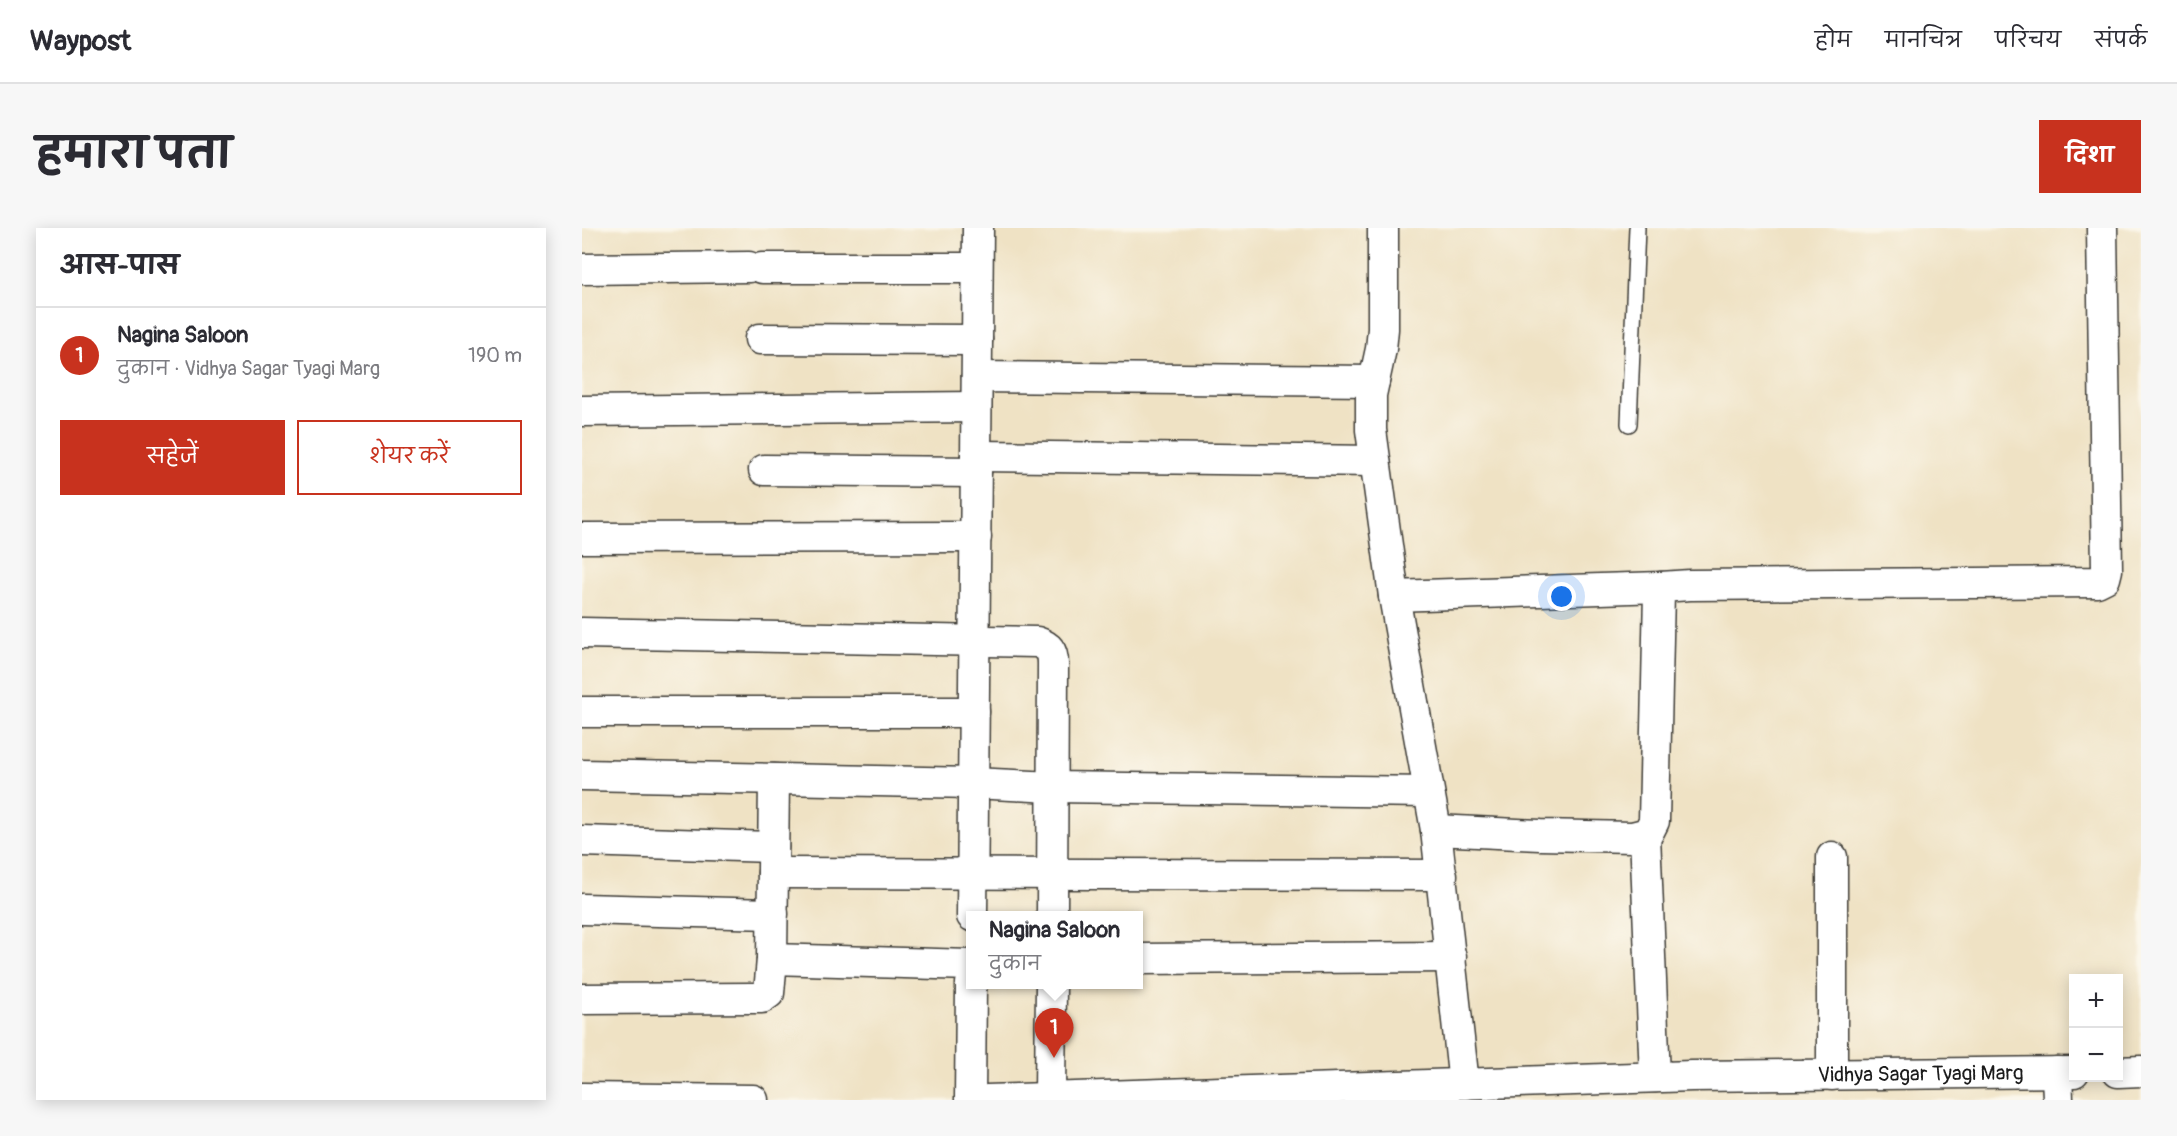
<!DOCTYPE html>
<html lang="hi">
<meta charset="utf-8">
<style>
:root{--surface:#fff;--page:#f7f7f7;--text:#2b2b33;--muted:#7c7c81;--line:#e1e1e2;--accent:#c8321e}
body{margin:0;font-family:Pangolin,"Playpen Sans Deva",sans-serif;background:var(--page);color:var(--text)}
.controls{position:absolute;right:18px;bottom:18px;display:grid;overflow:hidden;border-radius:0px;box-shadow:0 3px 15px #0003}
.controls button{width:54px;height:54px;display:grid;place-items:center;padding:0;border:0;border-bottom:2px solid var(--line);background:var(--surface);color:var(--text);font:30px sans-serif}
.you{position:absolute;left:980px;top:369px;width:21px;height:21px;margin:-15px;border:4px solid #fff;border-radius:50%;background:#1a73e8;box-shadow:0 0 0 9px #1a73e833}
.badge{display:grid;place-items:center;width:39px;height:39px;border-radius:50%;background:var(--accent);color:#fff;font-size:20px;font-weight:700}
.pin{position:absolute;translate:-50% -50px;filter:drop-shadow(0 2px 3px #0008)}
.pin::after{content:'';position:absolute;top:32px;width:21px;height:18px;background:inherit;clip-path:polygon(0 0,100% 0,50% 100%)}
.popup{position:absolute;left:384px;top:683px;width:177px;height:78px;box-sizing:border-box;display:grid;place-content:center;border-radius:0px;background:var(--surface);filter:drop-shadow(0 2px 4px #0005);font-size:20px;white-space:nowrap;color:var(--muted)}
.popup b{font-size:22px;color:var(--text)}
.popup::after{content:'';position:absolute;left:50%;top:100%;margin-left:-12px;border:12px solid transparent;border-top-color:var(--surface)}
.list{margin:0;padding:0;list-style:none}
h2{display:flex;justify-content:space-between;align-items:center;height:78px;margin:0;padding:0 24px;font-size:26px}
h2 small{font-size:20px;font-weight:400;color:var(--muted)}
.list li{display:grid;grid-template-columns:39px 1fr auto;gap:18px;align-items:center;box-sizing:border-box;height:96px;padding:0 24px;border-top:2px solid var(--line)}
.list b{display:block;font-size:22px;white-space:nowrap}
.list p{margin:0;font-size:20px;white-space:nowrap;color:var(--muted)}
.list em{font-size:20px;font-style:normal;color:var(--muted)}
.actions{display:flex;gap:12px;padding:18px 24px}
.actions a{flex:1;padding:14px 0;border:2px solid var(--accent);border-radius:0px;text-align:center;font-size:21px;color:var(--accent)}
.actions .main{background:var(--accent);color:#fff}
.map{position:relative;flex:none;width:1559px;height:872px;overflow:hidden;border-radius:0px}
header{display:flex;align-items:center;gap:36px;box-sizing:border-box;height:84px;padding:0 30px;background:var(--surface);border-bottom:2px solid var(--line)}
header strong{font-size:28px}
nav{display:flex;gap:33px;margin-inline-start:auto;font-size:21px}
.intro{display:flex;align-items:center;justify-content:space-between;box-sizing:border-box;height:144px;padding:0 36px}
h1{margin:0;font-size:42px}
.button{padding:15px 27px;border-radius:0px;background:var(--accent);color:#fff;font-size:21px;font-weight:700}
main{display:flex;gap:36px;padding:0 36px}
aside{flex:1;background:var(--surface);border-radius:0px;box-shadow:0 3px 15px #0003}
.map>svg:first-child{display:block}
</style>
<header>
<strong>Waypost</strong>
<nav><a>होम</a><a>मानचित्र</a><a>परिचय</a><a>संपर्क</a></nav>
</header>
<div class="intro"><h1>हमारा पता</h1><a class="button">दिशा</a></div>
<main>
<aside>
<h2>आस-पास<small></small></h2>
<ul class="list">
<li><span class="badge">1</span><div><b>Nagina Saloon</b><p>दुकान · Vidhya Sagar Tyagi Marg</p></div><em>190 m</em></li>
</ul>
<div class="actions"><a class="main">सहेजें</a><a>शेयर करें</a></div>
</aside>
<div class="map">
<svg width="1559" height="872" viewBox="0 0 1559 872">
<rect width="100%" height="100%" fill="#fbf7ec"/>
<filter id="ink" filterUnits="userSpaceOnUse"><feTurbulence type="fractalNoise" baseFrequency=".0167" numOctaves="2"/><feDisplacementMap in="SourceGraphic" scale="12" xChannelSelector="R" yChannelSelector="G"/><feConvolveMatrix kernelMatrix="1 2 1 2 8 2 1 2 1" color-interpolation-filters="sRGB"/></filter>
<filter id="wash" filterUnits="userSpaceOnUse"><feTurbulence type="fractalNoise" baseFrequency=".008" numOctaves="4" result="noise"/><feDisplacementMap in="SourceGraphic" scale="24" xChannelSelector="R" yChannelSelector="G"/><feGaussianBlur stdDeviation="1.35" result="paint"/><feColorMatrix in="noise" values="0 0 0 0 0 0 0 0 0 0 0 0 0 0 0 0 0 1.4 0 .05"/><feComposite in="paint" operator="in"/></filter>
<g filter="url(#wash)">
<rect width="100%" height="100%" fill="#efe2c4"/>
</g>
<g filter="url(#ink)">
<g fill="none" stroke-linecap="round" stroke-linejoin="round">
<defs>
<path id="service" d="M1047,196L1055,0"/>
<g id="minor">
<path d="M801,0V101L799,121L789,167V202L812,368L854,602L882,856"/>
<path d="M180,40H395"/>
<path d="M0,41L167,39"/>
<path d="M178,111L395,112"/>
<path d="M395,149L792,153"/>
<path d="M0,183L394,179"/>
<path d="M394,228L793,233"/>
<path d="M182,242L394,244"/>
<path d="M0,310L394,309"/>
<path d="M812,368L1079,359"/>
<path d="M0,405L455,414C467,418 471,423 471,436L470,688"/>
<path d="M0,484H392"/>
<path d="M0,547L391,555L470,559L846,564"/>
<path d="M854,602L958,607L1050,609L1066,605L1072,593L1077,364L1079,359L1108,357L1515,354L1523,350L1525,342L1520,0"/>
<path d="M1063,607L1073,849"/>
<path d="M0,613L191,619"/>
<path d="M1250,629V847"/>
<path d="M191,645L860,647"/>
<path d="M0,681L191,686"/>
<path d="M390,688L396,0"/>
<path d="M190,731L388,737"/>
<path d="M556,731L869,729"/>
<path d="M0,771L171,770H180L187,765L190,731L192,551"/>
<path d="M1475,844L1476,872"/>
<path d="M1536,844L1559,843"/>
<path d="M0,870L171,872"/>
<path d="M468,870L469,756"/>
<path d="M388,872L389,756"/>
<path id="s1" d="M405,872L1110,848L1492,844"/>
</g>
</defs>
<!-- service casing -->
<use href="#service" stroke="#3c3a35" stroke-width="18"/>
<!-- minor casing -->
<use href="#minor" stroke="#3c3a35" stroke-width="33"/>
<!-- service -->
<use href="#service" stroke="#fff" stroke-width="15"/>
<!-- minor -->
<use href="#minor" stroke="#fff" stroke-width="30"/>
</g>
</g>
<g text-anchor="middle" stroke-width="4.5" stroke-linejoin="round" paint-order="stroke">
<!-- street labels -->
<g font-size="21" fill="#1c1c1c" stroke="#fbf7ec">
<text dy="7" stroke="none"><textPath href="#s1" startOffset="934">Vidhya Sagar Tyagi Marg</textPath></text>
</g>
</g>
</svg>
<div class="controls">
<button>+</button>
<button>−</button>
</div>
<div class="you"></div>
<div class="pin badge" style="left:472px;top:830px">1</div>
<div class="popup"><b>Nagina Saloon</b>दुकान</div>
</div>
</main>
